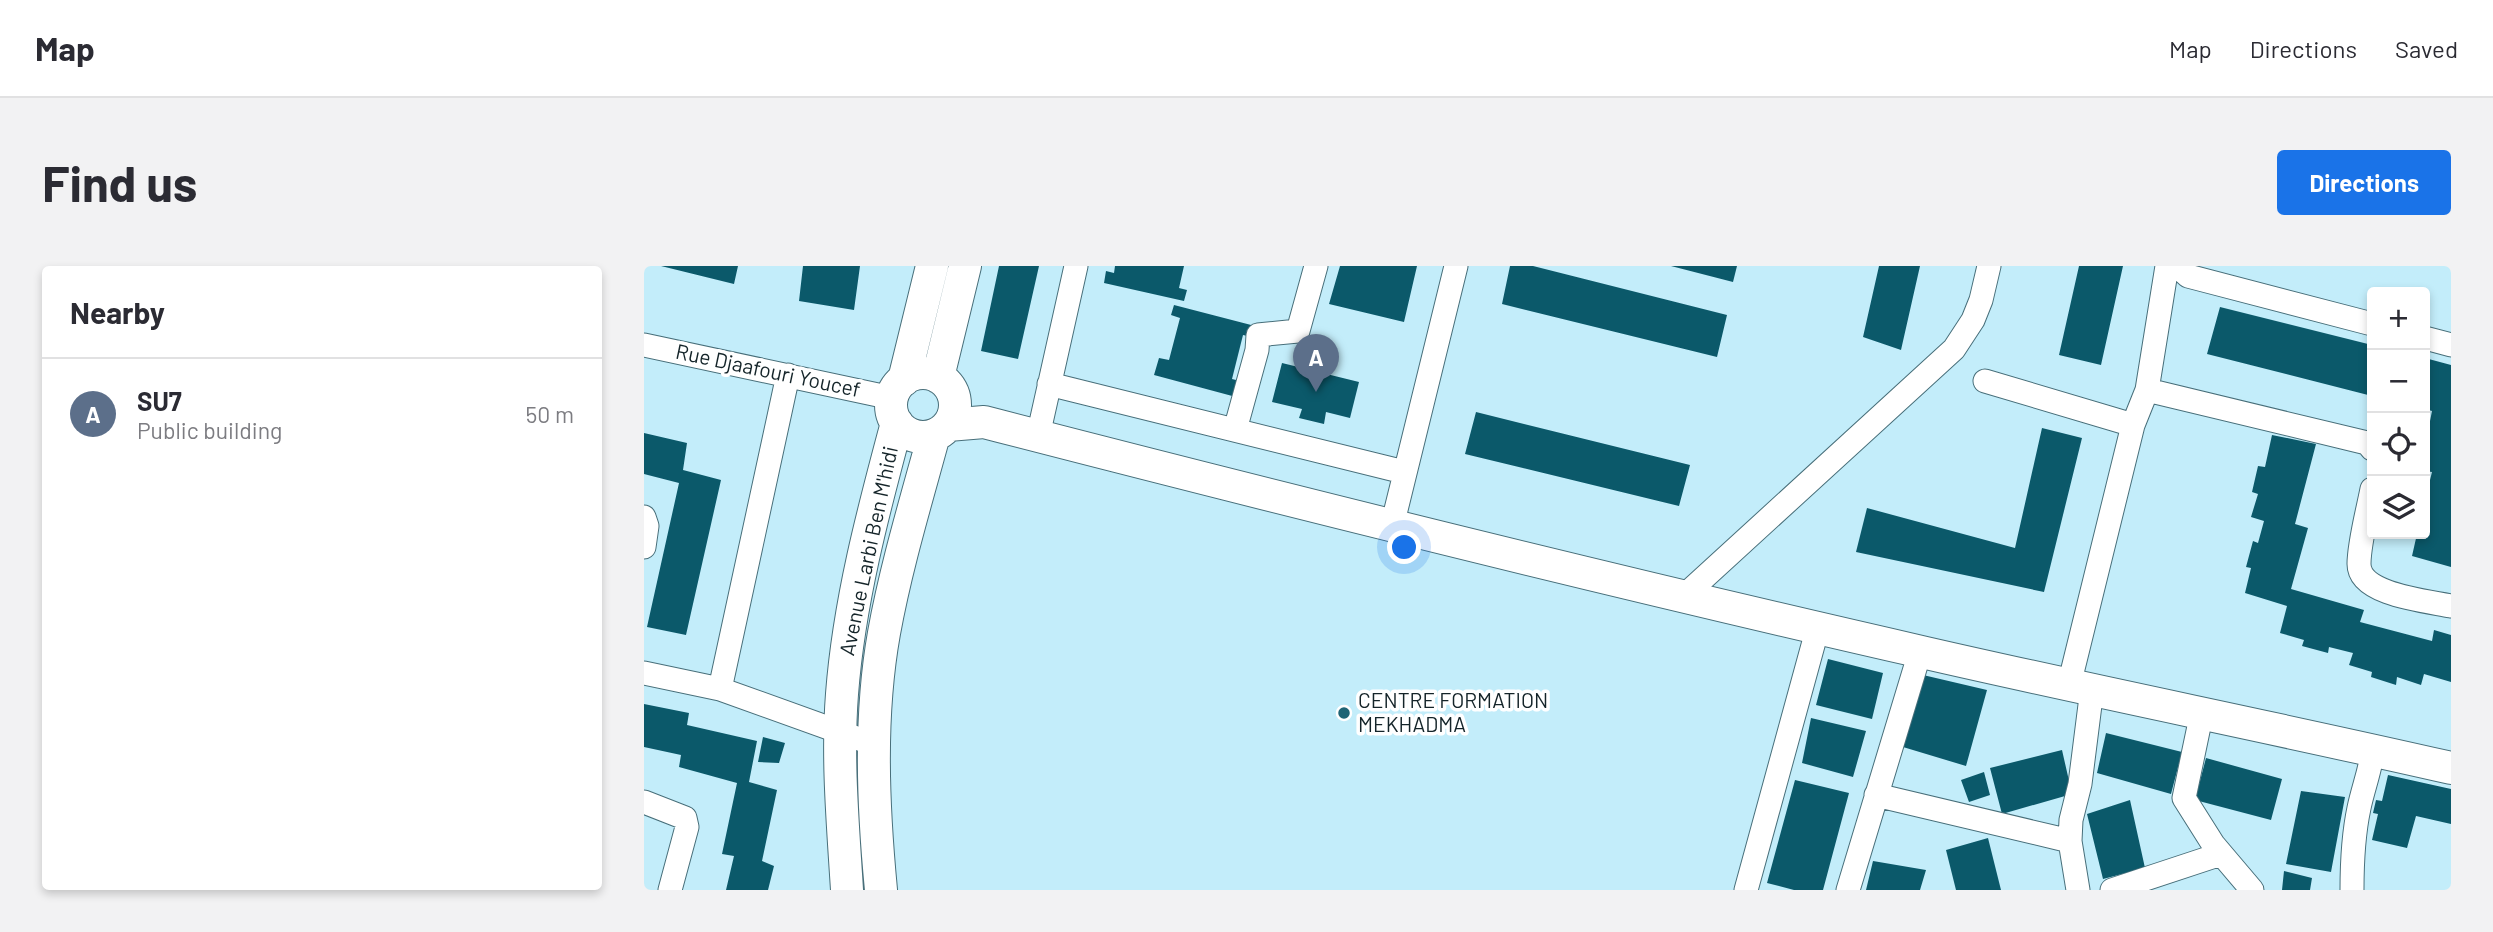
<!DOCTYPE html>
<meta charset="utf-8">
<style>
:root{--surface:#fff;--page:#f2f2f3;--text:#2b2b33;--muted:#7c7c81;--line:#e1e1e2;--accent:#1a73e8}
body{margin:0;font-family:Barlow,sans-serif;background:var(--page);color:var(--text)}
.controls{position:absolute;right:21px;top:21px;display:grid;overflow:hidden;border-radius:7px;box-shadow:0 4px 10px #0003}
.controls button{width:63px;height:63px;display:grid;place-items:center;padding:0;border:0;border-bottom:2px solid var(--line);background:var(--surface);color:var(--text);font:35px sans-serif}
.you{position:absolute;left:761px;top:282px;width:24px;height:24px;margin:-18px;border:5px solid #fff;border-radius:50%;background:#1a73e8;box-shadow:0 0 0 10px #1a73e833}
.badge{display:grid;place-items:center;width:46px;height:46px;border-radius:50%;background:var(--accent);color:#fff;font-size:23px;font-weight:700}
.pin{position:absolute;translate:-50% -58px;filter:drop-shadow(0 2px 4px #0008)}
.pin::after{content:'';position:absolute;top:37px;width:24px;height:21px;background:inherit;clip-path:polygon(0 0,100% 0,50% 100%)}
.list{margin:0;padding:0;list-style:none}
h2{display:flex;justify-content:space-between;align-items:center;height:91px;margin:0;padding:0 28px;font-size:30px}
h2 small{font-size:23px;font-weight:400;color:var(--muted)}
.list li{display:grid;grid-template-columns:46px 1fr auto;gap:21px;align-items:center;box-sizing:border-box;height:112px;padding:0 28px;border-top:2px solid var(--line)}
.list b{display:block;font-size:26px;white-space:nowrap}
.list p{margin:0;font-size:23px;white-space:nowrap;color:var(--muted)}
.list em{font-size:23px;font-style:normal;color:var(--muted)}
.icon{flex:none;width:38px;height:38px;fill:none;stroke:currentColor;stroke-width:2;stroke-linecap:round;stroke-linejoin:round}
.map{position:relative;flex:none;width:1807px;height:624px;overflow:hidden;border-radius:7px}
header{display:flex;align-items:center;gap:42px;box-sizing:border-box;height:98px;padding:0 35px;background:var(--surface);border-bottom:2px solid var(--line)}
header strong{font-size:33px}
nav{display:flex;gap:38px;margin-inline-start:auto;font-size:24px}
.intro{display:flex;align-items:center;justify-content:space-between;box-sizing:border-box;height:168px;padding:0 42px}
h1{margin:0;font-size:49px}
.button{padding:18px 32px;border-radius:7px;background:var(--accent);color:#fff;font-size:24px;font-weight:700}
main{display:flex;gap:42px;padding:0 42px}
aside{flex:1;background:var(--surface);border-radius:7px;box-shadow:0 4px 10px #0003}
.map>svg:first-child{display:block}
</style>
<header>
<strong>Map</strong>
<nav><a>Map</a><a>Directions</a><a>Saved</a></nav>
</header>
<div class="intro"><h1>Find us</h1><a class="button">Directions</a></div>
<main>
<aside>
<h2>Nearby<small></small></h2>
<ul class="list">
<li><span class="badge" style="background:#5c6f8a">A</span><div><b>SU7</b><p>Public building</p></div><em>50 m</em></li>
</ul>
</aside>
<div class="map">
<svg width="1807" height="624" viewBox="0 0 1807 624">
<rect width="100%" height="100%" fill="#c3edfa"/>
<!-- building -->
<path fill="#0b596a" d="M17,0H94L90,18Z
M159,0H216L210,44L155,35Z
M355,0H395L374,93L337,85Z
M471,0H540L535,22L543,24L540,35L460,17L462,5L470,7Z
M696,0H773L760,56L685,38Z
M866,0H889L1083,49L1073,91L858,38Z
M1027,0H1093L1089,16Z
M1235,0H1276L1257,84L1219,71Z
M1435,0H1479L1457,99L1415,89Z
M530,39L611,60L608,71L599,69L588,113L596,115L592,131L510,109L515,92L525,94L536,52L527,49Z
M1576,41L1728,79V130L1563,88Z
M1781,92L1807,99V301L1768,290L1773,268H1781V234L1788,206L1781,205V180L1788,145L1781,143Z
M638,97L715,116L706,152L682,146L680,158L655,152L658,143L628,136Z
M832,146L1046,199L1035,240L821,188Z
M1398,162L1438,172L1400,326L1212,286L1223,242L1371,282Z
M0,167L43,177L39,204L77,214L42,369L3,361L35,217L0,208Z
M1628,169L1672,178L1651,258L1664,262L1647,323L1720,344L1716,356L1788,375L1790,364L1807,369V416L1780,408L1777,419L1753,411L1752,419L1727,411L1728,406L1705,399L1709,387L1685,381L1684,387L1658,380L1660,374L1636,367L1643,340L1601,327L1607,302L1602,301L1609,275L1614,277L1620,255L1607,251L1614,228L1608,226L1614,200L1621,201Z
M1184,393L1239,407L1228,453L1172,439Z
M1279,409L1343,424L1322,500L1259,481Z
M0,438L45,447L43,459L113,475L105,516L133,524L118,595L130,600L124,624H82L90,590L78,588L93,517L35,501L37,489L0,481Z
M1167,452L1222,465L1209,511L1158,497Z
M1462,467L1538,486L1527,528L1453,507Z
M119,471L141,477L135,497L114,496Z
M1418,484L1428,528L1358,548L1346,502Z
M1562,492L1638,513L1627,554L1551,534Z
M1340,506L1346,529L1325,536L1317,514Z
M1744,509L1807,523V558L1772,550L1763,582L1728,574L1734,548L1729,547L1732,534L1738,535Z
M1151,514L1205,527L1179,624H1150L1123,617Z
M1657,525L1701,531L1687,606L1642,598Z
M1486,534L1501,602L1459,613L1443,548Z
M1344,572L1357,624H1312L1302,584Z
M1229,595L1282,604L1276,624H1222Z
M1640,605L1668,612L1666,624H1638Z"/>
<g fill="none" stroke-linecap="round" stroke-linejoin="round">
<defs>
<path id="minor" d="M1533,0L1544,10L1728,58
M1781,72L1807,79
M0,79L248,132
M1341,115L1489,159
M405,118L760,206
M1503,124L1723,177L1728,183
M591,164L613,84L614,69L654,65L672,0
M394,170L432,0
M1728,223C1724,244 1715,277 1715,298C1715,329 1783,335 1807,340
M0,251L3,260L0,281
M748,260L812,0
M1040,330L1310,83L1329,54L1337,34L1345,0
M0,407L76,423L144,109
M1425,419L1489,159L1503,124L1523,0
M76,423L232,479
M1558,446L1540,532L1569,578L1608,624
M1232,529L1426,575
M0,536L41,552L43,561L26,624
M1102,624L1174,361
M1204,624L1276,386
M1434,624L1426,575L1427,554L1436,518L1448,423
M1468,624L1577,588
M1708,624C1708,596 1709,570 1715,542C1719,523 1726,505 1729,484"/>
<path id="secondary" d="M247 139a32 32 0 1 1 64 0a32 32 0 1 1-64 0Z
M294,111L321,0
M260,114L288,0
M304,159L340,156C653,237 966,315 1282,387C1456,427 1632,462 1807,502
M203,624C199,559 193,493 198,428C205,336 229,246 253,157
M237,624C229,540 225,451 240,367C252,301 272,235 290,169"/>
</defs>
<!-- minor casing -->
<use href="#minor" stroke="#486f7a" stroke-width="25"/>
<!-- secondary casing -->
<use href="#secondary" stroke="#486f7a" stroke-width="34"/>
<!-- minor -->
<use href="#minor" stroke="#fff" stroke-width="23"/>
<!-- secondary -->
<use href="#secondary" stroke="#fff" stroke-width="32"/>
</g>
<!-- markers -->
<circle fill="#1f6475" stroke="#fff" stroke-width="2.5" cx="700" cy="447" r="7"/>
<g text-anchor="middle" stroke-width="7" stroke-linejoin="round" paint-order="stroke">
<!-- street labels -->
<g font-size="21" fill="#142429" stroke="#fff">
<text transform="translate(124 105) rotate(12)" y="7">Rue Djaafouri Youcef</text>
<text transform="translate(225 285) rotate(-78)" y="7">Avenue Larbi Ben M'hidi</text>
</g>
<!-- poi labels -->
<g font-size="21" fill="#142429" stroke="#fff" text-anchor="start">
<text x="714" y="442">CENTRE FORMATION<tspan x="714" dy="24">MEKHADMA</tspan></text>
</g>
</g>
</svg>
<div class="controls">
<button>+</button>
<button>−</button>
<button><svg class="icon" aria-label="locate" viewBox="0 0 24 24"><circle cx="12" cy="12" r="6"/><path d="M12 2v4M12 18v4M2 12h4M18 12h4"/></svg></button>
<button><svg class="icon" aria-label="layers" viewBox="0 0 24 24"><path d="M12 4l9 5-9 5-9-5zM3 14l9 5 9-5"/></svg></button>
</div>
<div class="you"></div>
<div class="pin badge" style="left:672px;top:126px;background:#5c6f8a">A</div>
</div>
</main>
